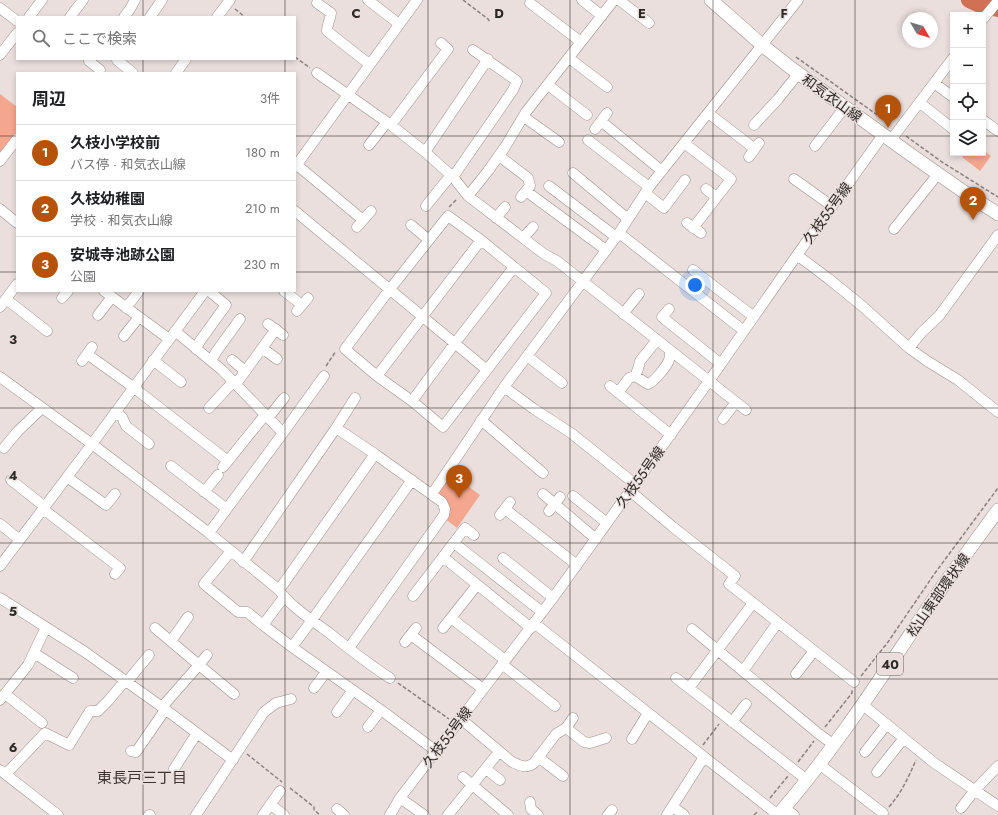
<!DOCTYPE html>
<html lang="ja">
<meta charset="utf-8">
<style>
:root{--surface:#fff;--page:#f2f2f2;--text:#202124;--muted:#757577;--line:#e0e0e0;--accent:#b45309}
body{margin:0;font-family:Jost,"Noto Sans JP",sans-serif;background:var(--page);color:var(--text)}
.controls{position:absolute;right:12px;top:12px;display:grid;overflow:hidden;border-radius:0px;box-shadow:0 2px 6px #0003}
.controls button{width:36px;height:36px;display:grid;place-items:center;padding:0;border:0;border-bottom:1px solid var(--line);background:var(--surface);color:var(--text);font:20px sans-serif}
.compass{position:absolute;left:902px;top:12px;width:36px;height:36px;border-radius:50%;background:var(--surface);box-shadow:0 2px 6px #0003;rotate:128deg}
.you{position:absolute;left:695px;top:285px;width:14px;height:14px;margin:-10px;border:3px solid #fff;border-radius:50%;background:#1a73e8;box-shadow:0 0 0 6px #1a73e833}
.badge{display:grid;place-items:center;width:26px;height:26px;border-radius:50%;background:var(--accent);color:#fff;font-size:13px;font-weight:700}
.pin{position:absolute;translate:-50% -33px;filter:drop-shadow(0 1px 2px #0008)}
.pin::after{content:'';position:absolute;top:21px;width:14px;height:12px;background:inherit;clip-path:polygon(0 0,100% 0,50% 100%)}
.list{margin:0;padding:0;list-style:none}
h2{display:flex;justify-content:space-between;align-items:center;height:52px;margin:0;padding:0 16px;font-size:17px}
h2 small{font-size:13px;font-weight:400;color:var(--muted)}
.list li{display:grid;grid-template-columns:26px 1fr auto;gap:12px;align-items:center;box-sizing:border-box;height:56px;padding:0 16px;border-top:1px solid var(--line)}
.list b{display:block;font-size:15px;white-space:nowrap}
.list p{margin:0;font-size:13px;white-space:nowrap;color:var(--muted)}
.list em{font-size:13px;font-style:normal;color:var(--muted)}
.icon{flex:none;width:22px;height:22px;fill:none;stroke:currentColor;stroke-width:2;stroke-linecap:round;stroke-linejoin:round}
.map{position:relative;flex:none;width:998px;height:815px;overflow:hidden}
.search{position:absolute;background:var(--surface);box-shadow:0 2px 6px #0003;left:16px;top:16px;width:280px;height:44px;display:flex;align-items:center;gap:10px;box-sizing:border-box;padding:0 14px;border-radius:0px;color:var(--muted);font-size:15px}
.panel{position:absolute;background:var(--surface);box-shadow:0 2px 6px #0003;left:16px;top:72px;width:280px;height:220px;border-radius:0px}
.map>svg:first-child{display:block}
</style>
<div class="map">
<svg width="998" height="815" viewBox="0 0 998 815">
<rect width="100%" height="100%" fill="#eadfdc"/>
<!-- green -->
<path fill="#f5a68e" d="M0,94L17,107V133L0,155Z
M983,150L991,156L980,171L962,157L965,153H983Z
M450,473L480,495L457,528L444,518L436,494Z"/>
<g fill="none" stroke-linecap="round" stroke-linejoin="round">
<!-- river -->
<path stroke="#d17153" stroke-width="16" d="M969,0L980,5L998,9"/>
<defs>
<path id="minor" d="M368,0L399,24
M582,0L602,16
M619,0L649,23
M317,3L331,13C330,20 327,25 327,31L369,64
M530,3L581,42
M0,8L17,21
M29,17L42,0
M70,17L83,0
M124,17L130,9L135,0
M150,17L162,0
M217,17L230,0
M983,19L998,1
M0,55L17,33
M569,58L607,87
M90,59L89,61L100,70
M118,59L117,60L133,73
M176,73L186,59
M317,73L391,125L425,152L453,177L468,196L527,241L544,254L557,261L746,410
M934,83L953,97
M548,85L587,115
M920,103L953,129
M708,113L755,149
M524,117L559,142
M983,120L998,131
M601,121L662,171
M391,125L448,49L441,43
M754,125L778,99L798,74
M595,129L607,113
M588,140L649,187
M891,140L953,58
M684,143L731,179L693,228
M369,145L387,122
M815,146L845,107
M425,152L488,59
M499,156L528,178L530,186L521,197
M749,157L759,143
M0,161L17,139
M297,165L363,220
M295,167L417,0
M573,173L628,219
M453,177L513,90L517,81L473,50
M794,179L832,206
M549,186L616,237
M706,189L716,197
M526,191L606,250
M645,193L664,208L685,180
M468,196L488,171L505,147L526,112L614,0
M426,206L451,175
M0,209L17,223
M295,211L487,370
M496,218L505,207
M687,223L701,233
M411,225L429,240
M357,227L371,211
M894,229L938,174
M619,233L744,331
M523,238L533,227
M797,255L829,279L861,305L909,348L927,361L958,380L998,412
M514,267L546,293L443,427L412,401L455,343Z
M693,270L754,317
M104,291L169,339
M284,291L302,305
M62,298L68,291
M6,299L47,331
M0,307L17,284
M126,308L139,291
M669,309L662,317L721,364
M297,311L308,298
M623,314L639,294
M98,315L112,297
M268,324L283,335
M175,331L222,370L283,433L209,533
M124,336L139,317
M262,348L277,359
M909,348L922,332L939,316L998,235
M196,349L200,341L226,305L209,291
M87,354L133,387L228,461
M527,356L562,383
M153,360L181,382
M232,360L245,371
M82,361L92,347
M211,361L216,352L240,319
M377,376L345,349L390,289L448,216L481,240
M635,376L638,369L640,361L657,340
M0,377L92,444L209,533L279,590C290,606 312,620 328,632C348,648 368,664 390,678
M236,384L276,329
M610,386L671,435
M504,387L534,409L571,433L635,484
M618,393L629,378L635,376L648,384C654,382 667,366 669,360C670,357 670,353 670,350
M412,401L377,376L481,240L514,267
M209,408L233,382
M115,412L122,417L126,426L149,444
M268,418L284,398
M723,419L736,402
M481,420L543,473
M336,428L355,398
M283,433L324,376
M4,448L17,432L42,408
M171,466L227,509
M223,467L265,415
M67,477L106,505L115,494
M11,480L45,507
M630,491L673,527L735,576L729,584L854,682
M204,492L218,475
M432,494L504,387L619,233L649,187L798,0
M543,494L596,539
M573,496L607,523
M43,509L120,568L115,574
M505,509L577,565
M549,511L560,497
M500,515L510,502
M0,524L20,540
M454,543L542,612
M231,551L204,584L238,612H247L263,625
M443,557L531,628
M503,558L553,598
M243,562L336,428L375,454L442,502L445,509L444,515L349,648
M0,566L92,444L205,291
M279,590L375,454
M413,596L465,528L474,535
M284,597L263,625L292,647L381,710L436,751
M0,598L85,652L162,707L233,760
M451,618L505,660
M534,623L778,815
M155,628L199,665L162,707
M443,628L477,585
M692,629L819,734L834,745
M411,635L483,689
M171,641L188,617
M405,642L416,628
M292,647L312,620L412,480
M34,653L73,678
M207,655L199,665L234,694
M502,664L555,706
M743,671L778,622
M796,674L814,651
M676,678L689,688L807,780
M127,682L149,655
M314,688L326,672
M689,688L753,603
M5,694L42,723
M0,700L28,665L46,627
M863,705L933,762L998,806
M337,712L353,690
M461,719L512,762C521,766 526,769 534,763L556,734L566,728L573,718
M732,722L746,704
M368,727L381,710
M566,728L584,742L590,743L606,738
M632,739L648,713
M131,751L136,752L165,710
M865,752L887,724
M538,757L563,776
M819,764L883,813
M174,769L197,733
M486,769L500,780
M0,770L58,815
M877,772L904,738
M6,774L45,733L69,745L90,711H98L108,701L125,681
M463,777L508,815
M400,798L424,815
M530,802L531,809L538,815
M271,805L284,815
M673,807L684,815
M784,808L794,815
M961,808L975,790L998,766
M337,809L344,815
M149,815H150
M196,815L264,712L276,703L291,699
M263,815L280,791
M390,815L400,798L553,598L709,381L797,255L883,135
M448,815L499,752
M608,815L612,810
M667,815L704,757"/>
<path id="major" d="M711,0L762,45L791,68L914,157L967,194L998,214
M778,815C837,747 885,671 936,596C956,567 977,539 998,510"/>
</defs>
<!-- minor casing -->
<use href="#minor" stroke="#9a908d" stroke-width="11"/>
<!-- major casing -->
<use href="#major" stroke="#9a908d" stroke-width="14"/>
<!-- path -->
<path stroke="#89817f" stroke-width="1.5" stroke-dasharray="4 2" stroke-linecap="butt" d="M463,0L488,19L490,22
M235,9L245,17
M295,57L310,68
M796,57L890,124
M906,136L942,162L998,197
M449,207L457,199
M326,366L336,351
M861,676L888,642L935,573L998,488
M398,683L449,719
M825,727L852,693V690
M703,745L719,724
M247,754L282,782
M798,762L814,741
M290,788L314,807V810L320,815
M770,798L788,776
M889,807C902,792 908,778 916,760
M754,815L758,811"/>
<!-- minor -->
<use href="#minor" stroke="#fff" stroke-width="10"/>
<!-- major -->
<use href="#major" stroke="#fff" stroke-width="13"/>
</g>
<!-- grid -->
<path fill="none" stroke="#2d2927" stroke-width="1" stroke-opacity="0.55" d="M143,0V17M285,0V17M428,0V815M570,0V815M713,0V815M855,0V815M143,59V73M285,59V73M0,136H17M295,136H953M983,136H998M0,272H17M295,272H998M143,291V815M285,291V815M0,408H998M0,543H998M0,679H998"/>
<g text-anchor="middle" stroke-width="3" stroke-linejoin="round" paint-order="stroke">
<!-- shield labels -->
<rect fill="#eadfdc" stroke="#66605d" stroke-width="1" x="877" y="653" width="26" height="22" rx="3"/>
<g font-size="13" font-weight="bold" fill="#2d2927">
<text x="890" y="669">40</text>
</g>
<!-- street labels -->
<g font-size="14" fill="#2d2927" stroke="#eadfdc">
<text transform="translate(832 98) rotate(36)" y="5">和気衣山線</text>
<text transform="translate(827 213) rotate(-54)" y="5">久枝55号線</text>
<text transform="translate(640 477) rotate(-54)" y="5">久枝55号線</text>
<text transform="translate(938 595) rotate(-55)" y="5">松山東部環状線</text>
<text transform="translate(447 737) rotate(-53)" y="5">久枝55号線</text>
</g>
<!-- neighbourhood labels -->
<g font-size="15" fill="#3c3431" stroke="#eadfdc">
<text x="142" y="783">東長戸三丁目</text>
</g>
</g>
<g font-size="13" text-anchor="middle" font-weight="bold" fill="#2d2927" stroke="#eadfdc" stroke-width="3" stroke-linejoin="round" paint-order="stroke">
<text x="356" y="18">C</text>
<text x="499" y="18">D</text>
<text x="642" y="18">E</text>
<text x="784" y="18">F</text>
<text x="13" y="344">3</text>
<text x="13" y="480">4</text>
<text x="13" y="616">5</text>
<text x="13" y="752">6</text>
</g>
</svg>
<div class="controls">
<button>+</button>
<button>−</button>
<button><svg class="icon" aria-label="locate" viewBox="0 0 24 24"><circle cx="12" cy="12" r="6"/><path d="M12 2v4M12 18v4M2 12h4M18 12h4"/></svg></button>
<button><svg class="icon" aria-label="layers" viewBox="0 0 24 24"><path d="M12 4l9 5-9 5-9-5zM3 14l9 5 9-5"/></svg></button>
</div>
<svg class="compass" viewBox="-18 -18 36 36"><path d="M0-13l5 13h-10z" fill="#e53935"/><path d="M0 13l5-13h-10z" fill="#757577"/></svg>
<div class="you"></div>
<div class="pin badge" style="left:888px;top:128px">1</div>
<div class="pin badge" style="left:973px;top:220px">2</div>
<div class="pin badge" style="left:459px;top:498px">3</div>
<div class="search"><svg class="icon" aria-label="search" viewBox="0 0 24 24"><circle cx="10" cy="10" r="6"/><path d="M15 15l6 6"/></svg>ここで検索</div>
<section class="panel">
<h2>周辺<small>3件</small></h2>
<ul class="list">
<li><span class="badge">1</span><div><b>久枝小学校前</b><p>バス停 · 和気衣山線</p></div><em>180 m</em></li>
<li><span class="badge">2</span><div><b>久枝幼稚園</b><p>学校 · 和気衣山線</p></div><em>210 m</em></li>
<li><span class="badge">3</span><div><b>安城寺池跡公園</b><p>公園</p></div><em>230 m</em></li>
</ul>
</section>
</div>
